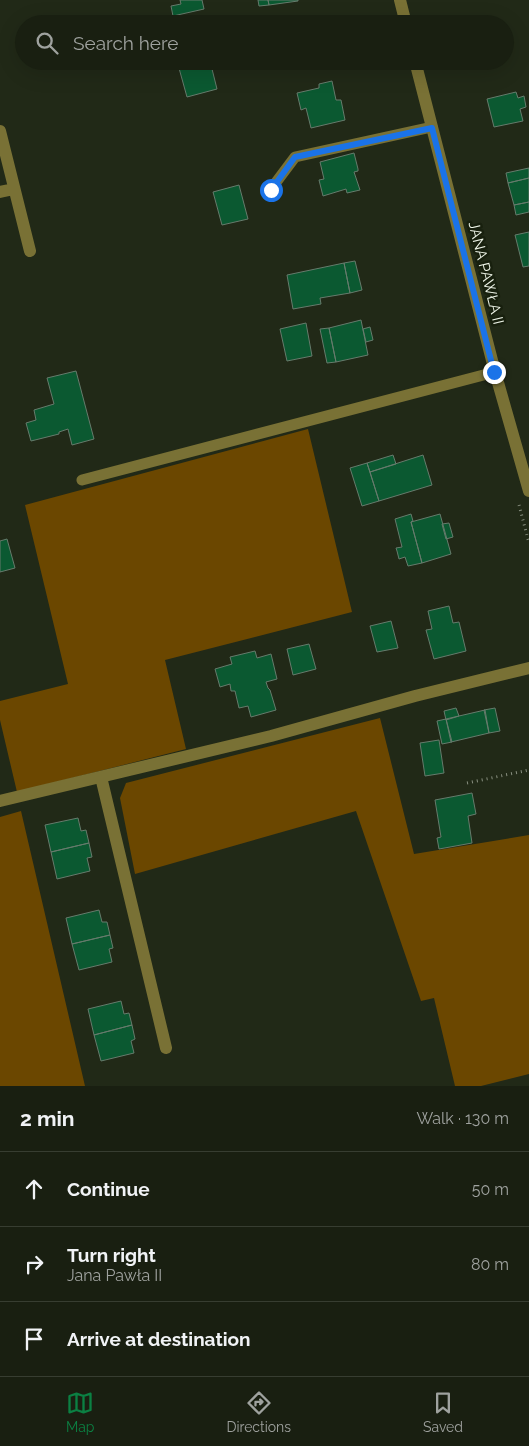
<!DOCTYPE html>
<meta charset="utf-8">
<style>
:root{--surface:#191f11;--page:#262c1f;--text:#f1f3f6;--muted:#9fa29f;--line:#373d31;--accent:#0b8043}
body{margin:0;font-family:Raleway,sans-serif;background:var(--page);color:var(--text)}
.stop{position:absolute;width:15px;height:15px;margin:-11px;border:4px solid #1a73e8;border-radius:50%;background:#fff}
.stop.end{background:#1a73e8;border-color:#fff;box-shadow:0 1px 5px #0008}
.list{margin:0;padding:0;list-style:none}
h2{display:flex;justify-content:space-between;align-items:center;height:65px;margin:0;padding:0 20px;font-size:21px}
h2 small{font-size:16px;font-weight:400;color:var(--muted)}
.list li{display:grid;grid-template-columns:32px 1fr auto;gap:15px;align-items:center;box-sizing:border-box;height:75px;padding:0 20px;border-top:1px solid var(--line)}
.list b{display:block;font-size:19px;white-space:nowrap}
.list p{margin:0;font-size:16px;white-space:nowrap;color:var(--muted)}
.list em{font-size:16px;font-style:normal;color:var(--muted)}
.icon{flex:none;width:28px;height:28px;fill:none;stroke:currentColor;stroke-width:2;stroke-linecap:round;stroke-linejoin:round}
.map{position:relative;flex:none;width:529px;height:1086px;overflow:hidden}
.search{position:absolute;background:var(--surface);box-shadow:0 5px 20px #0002;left:15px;right:15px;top:15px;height:55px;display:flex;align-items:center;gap:12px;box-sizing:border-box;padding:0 18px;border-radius:28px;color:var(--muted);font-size:19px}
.sheet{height:290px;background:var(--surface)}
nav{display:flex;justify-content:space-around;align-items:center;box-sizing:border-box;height:70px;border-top:1px solid var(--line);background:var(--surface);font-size:14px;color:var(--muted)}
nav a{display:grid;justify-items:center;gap:2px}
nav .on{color:var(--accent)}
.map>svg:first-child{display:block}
</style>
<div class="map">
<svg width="529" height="1086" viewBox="0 0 529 1086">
<rect width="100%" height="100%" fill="#212917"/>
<!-- green -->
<path fill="#6b4700" d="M308,429L352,612L165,660L186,749L17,792L0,720V701L68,684L25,505Z
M380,718L414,854L529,835V1074L481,1086H455L434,998L421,1001L356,811L135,874L120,798L126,783Z
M21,811L85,1086H0V817Z"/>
<!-- building -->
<path fill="#0b5931" stroke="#667b6c" d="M180,0H202L204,9L173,16L171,6L181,4Z
M258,0H268L269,5L259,6Z
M268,0H298V1L269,5Z
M177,61H210L217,89L187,97Z
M332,81L336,100H341L345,120L311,128L306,108L301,110L297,93L319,88V84Z
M516,92L518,98L524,96L526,107L520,109L523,121L494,127L487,99Z
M354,153L358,169V171L354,172L360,190L347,193L346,189L323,196L319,180L324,179L320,162Z
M529,168V178L508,183L506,173Z
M529,178V202L514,205L508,183Z
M239,185L248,219L222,225L213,192Z
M529,202V212L516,215L514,205Z
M529,232V266L523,267L515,235Z
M355,261L362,290L350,293L344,263Z
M344,263L350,293L320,298L321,304L293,309L287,275Z
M361,320L368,355L336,362L329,328Z
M306,323L312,356L287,361L280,329Z
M370,327L373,340L366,342L363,329Z
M329,328L336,362L327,363L320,329Z
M76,371L94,439L72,445L68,429L59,432V434L31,441L26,423L36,420L34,410L54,404L47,378Z
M393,455L396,464L370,472L367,463Z
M423,455L432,485L379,501L370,472Z
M367,463L379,501L362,506L350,468Z
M411,514L413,521L411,522L422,563L408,566L405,557L399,559L397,551L396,548L402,547L395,519Z
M440,514L451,554L422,563L411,522Z
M449,523L453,537L446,539L442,524Z
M7,539L15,568L0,572V541Z
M449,606L453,623L459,622L466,651L434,659L426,630L432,629L428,611Z
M391,621L398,648L377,652L370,626Z
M309,644L316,669L293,675L287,649Z
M255,651L257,658L271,654L277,679L266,682L268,688L270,690L276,710L251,717L248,706L239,708L235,691H231L230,684L220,687L215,669L232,664L230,657Z
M456,708L459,716L446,720L444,711Z
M495,708L500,731L489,733L484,710Z
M485,710L489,733L451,742L446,719Z
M446,719L452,742L442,744L437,721Z
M439,740L444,773L425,776L420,743Z
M472,793L476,814L468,816L472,843L439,849L437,838L441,837L435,800Z
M78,818L81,831L86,830L89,843L51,852L45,825Z
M89,843L92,857L87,858L90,871L57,879L51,852Z
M99,910L102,922H107L110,935L72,944L66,918Z
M110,935L113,948L109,949L112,962L79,970L72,944Z
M121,1001L124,1014L129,1013L132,1025L94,1035L88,1009Z
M132,1025L135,1039L131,1041L134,1053L101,1061L94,1035Z"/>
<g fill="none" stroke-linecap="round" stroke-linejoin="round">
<!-- path -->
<path stroke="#878e7f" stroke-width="3" stroke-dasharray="1 4" stroke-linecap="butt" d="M519,505L529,543
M467,783L529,770"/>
<!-- service -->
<path stroke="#797135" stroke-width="11" d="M271,189L295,157L432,127
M82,480L495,372"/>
<!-- minor -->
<path stroke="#797135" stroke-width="12" d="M0,131L30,251
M0,192L14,189
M101,777L166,1048
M0,801L271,736L415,696L529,668"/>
<!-- tertiary -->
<path stroke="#797135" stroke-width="12" d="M400,0L406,24
M415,61L495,372L529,491"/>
</g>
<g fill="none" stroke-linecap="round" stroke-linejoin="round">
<!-- route -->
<path stroke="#1a73e8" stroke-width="6" d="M271,190L295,157L432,128L494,372"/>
</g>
<g text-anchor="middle" stroke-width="5" stroke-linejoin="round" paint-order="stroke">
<!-- street labels -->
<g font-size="15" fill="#f0f6ea" stroke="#18200e">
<text transform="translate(486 273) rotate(76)" y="5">JANA PAWŁA II</text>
</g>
</g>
</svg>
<div class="stop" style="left:271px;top:190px"></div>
<div class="stop end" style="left:494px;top:372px"></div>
<div class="search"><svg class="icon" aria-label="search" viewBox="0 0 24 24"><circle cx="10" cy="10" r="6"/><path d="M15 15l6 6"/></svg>Search here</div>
</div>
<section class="sheet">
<h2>2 min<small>Walk · 130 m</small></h2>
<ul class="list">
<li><svg class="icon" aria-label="ahead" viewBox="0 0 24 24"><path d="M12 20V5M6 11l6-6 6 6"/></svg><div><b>Continue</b></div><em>50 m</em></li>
<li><svg class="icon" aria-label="right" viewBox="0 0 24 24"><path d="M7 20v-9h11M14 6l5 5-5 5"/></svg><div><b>Turn right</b><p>Jana Pawła II</p></div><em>80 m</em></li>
<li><svg class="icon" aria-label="arrive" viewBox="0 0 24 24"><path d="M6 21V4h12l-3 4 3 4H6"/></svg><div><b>Arrive at destination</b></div></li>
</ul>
</section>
<nav>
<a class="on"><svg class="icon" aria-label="map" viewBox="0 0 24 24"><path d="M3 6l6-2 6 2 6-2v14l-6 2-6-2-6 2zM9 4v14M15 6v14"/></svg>Map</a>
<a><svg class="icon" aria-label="directions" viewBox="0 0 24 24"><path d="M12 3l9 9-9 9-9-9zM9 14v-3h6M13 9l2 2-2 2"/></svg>Directions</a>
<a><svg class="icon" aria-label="saved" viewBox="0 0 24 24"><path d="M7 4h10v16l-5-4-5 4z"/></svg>Saved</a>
</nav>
